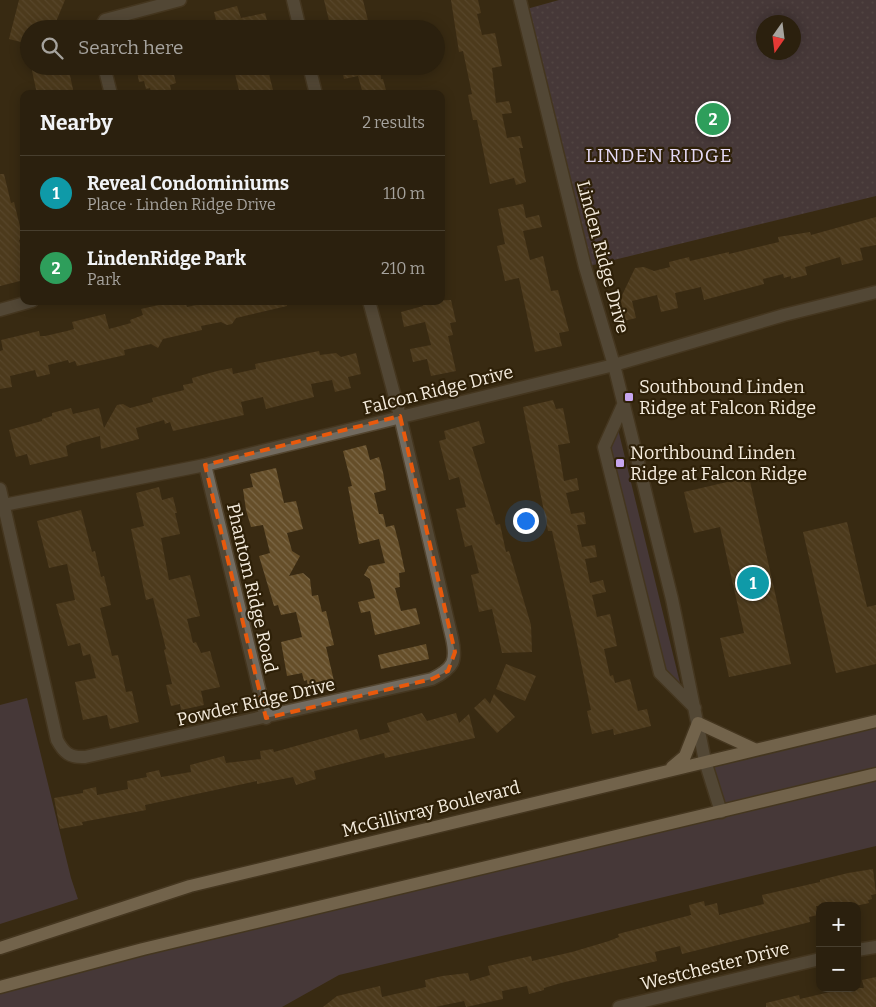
<!DOCTYPE html>
<meta charset="utf-8">
<style>
:root{--surface:#2b200e;--page:#332817;--text:#f1f3f6;--muted:#a6a39e;--line:#473e2e;--accent:#c7a6ef}
body{margin:0;font-family:Bitter,serif;background:var(--page);color:var(--text)}
.controls{position:absolute;right:15px;bottom:15px;display:grid;overflow:hidden;border-radius:10px;box-shadow:0 2px 12px #0003}
.controls button{width:45px;height:45px;display:grid;place-items:center;padding:0;border:0;border-bottom:1px solid var(--line);background:var(--surface);color:var(--text);font:25px sans-serif}
.compass{position:absolute;left:756px;top:15px;width:45px;height:45px;border-radius:50%;background:var(--surface);box-shadow:0 2px 12px #0003;rotate:194deg}
.you{position:absolute;left:525px;top:520px;width:18px;height:18px;margin:-12px;border:4px solid #fff;border-radius:50%;background:#1a73e8;box-shadow:0 0 0 8px #1a73e833}
.badge{display:grid;place-items:center;width:32px;height:32px;border-radius:50%;background:var(--accent);color:#fff;font-size:16px;font-weight:700}
.pin{position:absolute;translate:-50% -50%;border:2px solid #fff;box-shadow:0 1px 5px #0006}
.list{margin:0;padding:0;list-style:none}
h2{display:flex;justify-content:space-between;align-items:center;height:65px;margin:0;padding:0 20px;font-size:21px}
h2 small{font-size:16px;font-weight:400;color:var(--muted)}
.list li{display:grid;grid-template-columns:32px 1fr auto;gap:15px;align-items:center;box-sizing:border-box;height:75px;padding:0 20px;border-top:1px solid var(--line)}
.list b{display:block;font-size:19px;white-space:nowrap}
.list p{margin:0;font-size:16px;white-space:nowrap;color:var(--muted)}
.list em{font-size:16px;font-style:normal;color:var(--muted)}
.icon{flex:none;width:28px;height:28px;fill:none;stroke:currentColor;stroke-width:2;stroke-linecap:round;stroke-linejoin:round}
.map{position:relative;flex:none;width:876px;height:1007px;overflow:hidden}
.search{position:absolute;background:var(--surface);box-shadow:0 2px 12px #0003;left:20px;top:20px;width:425px;height:55px;display:flex;align-items:center;gap:12px;box-sizing:border-box;padding:0 18px;border-radius:28px;color:var(--muted);font-size:19px}
.panel{position:absolute;background:var(--surface);box-shadow:0 2px 12px #0003;left:20px;top:90px;width:425px;height:215px;border-radius:10px}
.map>svg:first-child{display:block}
</style>
<div class="map">
<svg width="876" height="1007" viewBox="0 0 876 1007">
<defs>
<pattern id="park-dots" width="8" height="8" patternUnits="userSpaceOnUse" patternTransform="scale(1.25)"><rect width="8" height="8" fill="#574b66"/><path d="M2 2h.1M6 6h.1" fill="none" stroke="#70657b" stroke-width="1.8" stroke-linecap="round"/></pattern>
<pattern id="building-back-hatch" width="6" height="6" patternUnits="userSpaceOnUse" patternTransform="scale(1.25)"><rect width="6" height="6" fill="#654e29"/><path d="M-1 5l2 2M0 0l6 6M5-1l2 2" fill="none" stroke="#7c6848"/></pattern>
</defs>
<rect width="100%" height="100%" fill="#392a12"/>
<!-- grass -->
<path fill="#574b66" d="M618,429L681,687L660,673L611,449Z
M27,698L71,878L78,899L0,924V705Z
M876,721V846L339,975L282,1007H0V987L721,812L705,761Z"/>
<!-- park -->
<path fill="url(#park-dots)" fill-rule="evenodd" d="M559,0H876V196L585,267L523,10ZM764,22H794V52H764Z"/>
<!-- building -->
<path fill="url(#building-back-hatch)" d="M19,0H65L53,29H29V44L9,39Z
M324,0H363L370,29H331Z
M451,0H478L481,13L477,14L482,35L495,33L502,66L492,68L496,103L509,101L512,113L502,114L507,138L520,136L523,148H519L526,182L516,185L514,178L490,184L477,120H473L468,95L472,94L463,51L459,52Z
M237,6L241,18L265,13L269,29H215V24H217L214,12Z
M31,66H68L74,94H37Z
M136,66H172L176,83L170,85L171,90L152,94L150,88L146,89L144,81L139,82Z
M233,66H267L274,94H240Z
M341,66H380L381,79H383L387,94H363L358,76L344,79Z
M0,174H4L11,203L14,202L23,239L19,240L24,257V280L0,286Z
M523,204L526,218L539,215L542,227L523,231L530,260L543,256L551,291L558,290L569,331L559,333L562,346L535,352L519,278L505,281L497,246L505,244L498,209Z
M876,217V245L860,248L863,260L842,265L840,257L805,267L807,275L791,279V276L784,278L783,274L763,279L764,284L704,300L701,287L675,293L678,308L661,312L657,295L632,301L636,318L620,322L616,308L635,268L644,267L654,271L670,267L669,262L689,257L690,261L729,252V254L779,242L778,237L810,232L811,235Z
M451,300L456,322L450,323L453,335L448,336L456,371L431,376L427,359L413,362L410,349L431,345L425,322L404,327L401,312L423,306L422,301Z
M162,301H185L187,307L214,301H287V306L236,318L232,324L227,325L221,322L201,326L202,330L163,339L158,348L151,344L124,350L125,355L77,366L75,361L69,363L68,360L48,365L50,374L37,377L35,370L10,376L12,387L0,389V351L3,350L1,340L39,331L40,336H45L67,331L74,329L72,322L105,314L109,329L131,323L130,320L143,315L141,309L163,304Z
M319,351L320,355L336,353L341,357L356,353L361,374L348,377L351,388L335,392L332,380L311,384L314,397L266,409L263,397L241,402L244,415L173,431L170,422L165,424L164,420L136,428L139,439L101,449L100,436L72,443L66,446L68,456L30,465L27,454L16,457L9,430L42,421V419L52,416V413L71,408L73,414L99,408L104,428L117,405L123,404L130,408L153,402L152,398L184,390L183,385L193,383L192,378L217,371L232,368L233,374L256,369L255,364Z
M553,400L556,409L563,408L570,443L558,445L564,481L577,478L579,490L566,493L571,514L584,512L586,524L577,525L582,547L595,545L597,557L585,559L590,583L603,580L606,592L592,595L597,617L610,614L617,646L604,649L610,676L613,675L615,683L630,679L638,711L647,709L651,726L614,735L613,729L592,734L587,711L591,710L575,634L552,531H548L523,407Z
M479,421L485,443L472,447L496,525L500,524L506,552L509,551L531,625L532,652L502,653L492,609L479,612L471,575L479,573L472,545L465,547L456,509L466,507L459,477L449,480L439,441L446,439L444,431Z
M366,445L370,460L379,457L383,472L386,490L374,493L379,514H383L386,527L394,525L399,544L405,572L399,573L400,587L395,588L401,611L416,608L420,624L375,635L370,611L361,613L358,602L375,598L370,579L364,575L369,566L385,563L379,539L359,544L348,487L352,486L343,451Z
M276,468L284,503L296,501L303,529L287,533L292,551L300,556L289,576L303,573L310,579L312,596L318,595L322,612L326,611L334,645L326,647L334,681L308,687L307,680L304,681L302,673L287,676L281,642L302,637L296,612L281,615L278,605L274,606L259,556L270,553L263,525L251,527L246,510L243,489L253,487L250,474Z
M749,477L791,664L729,677L720,638L744,633L720,527L694,533L684,492Z
M159,487L162,500L173,497L177,513H175L180,534L161,538L169,580L190,575L200,616L187,619L193,643L196,642L201,653L210,651L220,687L201,691L204,705L181,710L180,704L171,706L166,685L172,684L164,650L166,649L153,598L146,600L131,529L144,526L136,493Z
M81,510L92,552L95,551L101,577L104,576L111,605L100,608L112,656L118,655L126,692L132,691L139,722L110,729L107,715L83,720L75,682L96,678L90,654L83,656L80,643L68,646L56,604L75,600L67,564L49,568L37,521Z
M847,522L867,607L876,605V664L836,673L803,532Z
M426,644L429,659L381,669L378,655Z
M506,664L536,676L525,701L496,689Z
M494,694L515,717L497,733L474,708L485,698L490,704Z
M422,713L427,721L456,713L459,723L469,714L475,738L385,758L384,753L353,761L314,771L316,779L296,785L293,777L257,784V781L145,805L146,810L82,822L83,825L60,829L54,798L83,793V790L96,787L97,795L128,789L127,781L147,777L146,773L159,770L161,777L191,772L190,765L224,756L226,763L261,759L260,751L273,749L274,752L357,729L360,740L390,732L387,723Z
M873,869L876,894L871,895L872,899L868,900L869,903L855,906H816L818,915L809,917L810,922L682,954L680,946L655,952L657,961L561,983L544,988V990L529,994L527,986L502,991L503,999L466,1007L464,1001L435,1007H323L337,996L380,986L382,997L426,987L425,980L442,976L468,973L470,981L490,975L488,966L531,956L532,961L572,952L609,941L619,937L618,934L691,915L689,905L704,901L705,906L717,903L719,915L764,904L762,895L820,882V880L848,873Z
M876,977V1007H766V1003L799,995L800,999L830,992L829,988H864L862,980Z"/>
<g fill="none" stroke-linecap="round" stroke-linejoin="round">
<defs>
<path id="minor" d="M293,0L300,29
M520,0L585,267L614,365L672,599L705,761L721,812
M100,29L105,20L180,0
M104,66L111,94
M309,66L316,94
M0,310L32,301
M623,405L604,447L660,673L695,708
M205,465L266,718
M0,489L57,740C64,753 70,758 85,757L432,679C454,668 457,661 452,638L400,416L369,301
M4,505L205,465L614,365L784,315L876,292
M857,950L876,947
M619,1007L820,959"/>
<path id="primary" d="M672,767L685,756L698,723L754,749
M0,948L190,886L876,721
M0,987L143,949L876,774"/>
</defs>
<!-- minor casing -->
<use href="#minor" stroke="#53452f" stroke-width="15"/>
<!-- primary casing -->
<use href="#primary" stroke="#53452f" stroke-width="15"/>
<!-- minor -->
<use href="#minor" stroke="#726b60" stroke-width="12"/>
<!-- primary -->
<use href="#primary" stroke="#b8a891" stroke-width="12"/>
</g>
<!-- marked area -->
<path d="M0 0H876V1007H0ZM400,416L455,652L448,671L432,679L266,718L205,465Z" fill="#392a12" fill-opacity=".55" fill-rule="evenodd"/>
<path fill="none" stroke="#e8590c" stroke-width="4" stroke-dasharray="10 6" stroke-linejoin="round" d="M400,416L455,652L448,671L432,679L266,718L205,465Z"/>
<!-- markers -->
<g fill="#c7a6ef" stroke="#2e2008" stroke-width="2">
<rect x="624" y="392" width="10" height="10" rx="2.5"/>
<rect x="615" y="458" width="10" height="10" rx="2.5"/>
</g>
<g text-anchor="middle" stroke-width="4.5" stroke-linejoin="round" paint-order="stroke">
<!-- street labels -->
<g font-size="18" fill="#f5ecde" stroke="#2e2008">
<text transform="translate(603 257) rotate(75)" y="6">Linden Ridge Drive</text>
<text transform="translate(438 390) rotate(-14)" y="6">Falcon Ridge Drive</text>
<text transform="translate(252 588) rotate(77)" y="6">Phantom Ridge Road</text>
<text transform="translate(256 702) rotate(-13)" y="6">Powder Ridge Drive</text>
<text transform="translate(431 809) rotate(-14)" y="6">McGillivray Boulevard</text>
<text transform="translate(715 966) rotate(-14)" y="6">Westchester Drive</text>
</g>
<!-- poi labels -->
<g font-size="18" fill="#f5ecde" stroke="#2e2008" text-anchor="start">
<text x="639" y="393">Southbound Linden<tspan x="639" dy="21">Ridge at Falcon Ridge</tspan></text>
<text x="630" y="459">Northbound Linden<tspan x="630" dy="21">Ridge at Falcon Ridge</tspan></text>
</g>
<!-- neighbourhood labels -->
<g font-size="19" letter-spacing="1" fill="#e5daf6" stroke="#2e2008">
<text x="659" y="162">LINDEN RIDGE</text>
</g>
</g>
</svg>
<div class="controls">
<button>+</button>
<button>−</button>
</div>
<svg class="compass" viewBox="-18 -18 36 36"><path d="M0-13l5 13h-10z" fill="#e53935"/><path d="M0 13l5-13h-10z" fill="#a6a39e"/></svg>
<div class="you"></div>
<div class="pin badge" style="left:753px;top:583px;background:#0f9aa8">1</div>
<div class="pin badge" style="left:713px;top:119px;background:#2e9e5b">2</div>
<div class="search"><svg class="icon" aria-label="search" viewBox="0 0 24 24"><circle cx="10" cy="10" r="6"/><path d="M15 15l6 6"/></svg>Search here</div>
<section class="panel">
<h2>Nearby<small>2 results</small></h2>
<ul class="list">
<li><span class="badge" style="background:#0f9aa8">1</span><div><b>Reveal Condominiums</b><p>Place · Linden Ridge Drive</p></div><em>110 m</em></li>
<li><span class="badge" style="background:#2e9e5b">2</span><div><b>LindenRidge Park</b><p>Park</p></div><em>210 m</em></li>
</ul>
</section>
</div>
